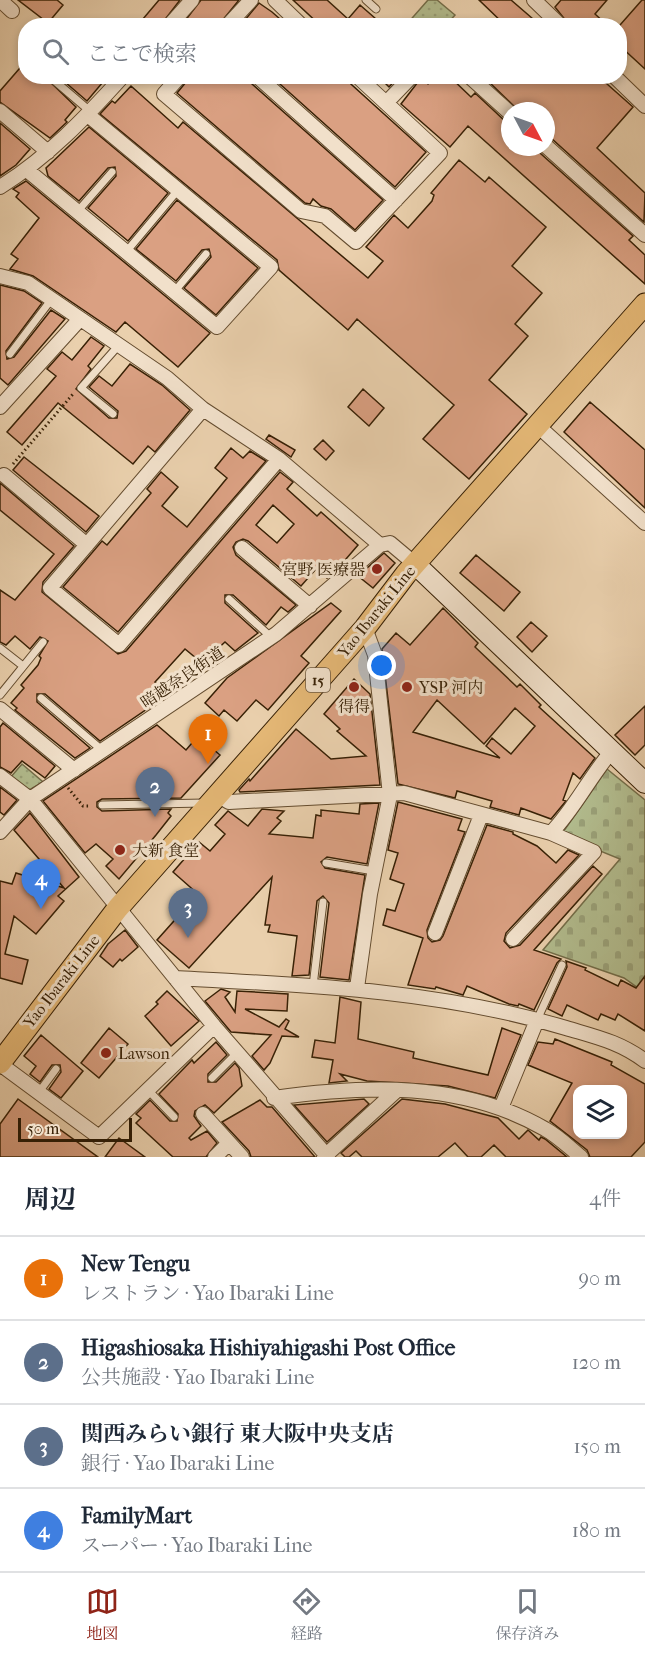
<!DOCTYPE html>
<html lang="ja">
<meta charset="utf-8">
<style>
:root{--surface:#fff;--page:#f2f2f3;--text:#1f2937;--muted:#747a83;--line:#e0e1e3;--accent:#8f2418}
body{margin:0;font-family:"IM FELL French Canon","Noto Serif JP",serif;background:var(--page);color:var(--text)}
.controls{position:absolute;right:18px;bottom:18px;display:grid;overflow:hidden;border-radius:12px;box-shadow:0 3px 9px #0003}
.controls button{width:54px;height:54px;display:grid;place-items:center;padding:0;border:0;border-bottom:2px solid var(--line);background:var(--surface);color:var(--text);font:30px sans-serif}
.compass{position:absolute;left:501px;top:102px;width:54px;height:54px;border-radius:50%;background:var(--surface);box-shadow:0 3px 9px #0003;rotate:131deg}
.scale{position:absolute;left:18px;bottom:15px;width:114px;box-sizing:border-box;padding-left:6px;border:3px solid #372005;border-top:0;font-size:16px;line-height:21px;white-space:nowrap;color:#372005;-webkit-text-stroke:4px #f1e0ca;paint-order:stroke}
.you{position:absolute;left:382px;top:666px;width:21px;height:21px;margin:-15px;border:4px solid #fff;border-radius:50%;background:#1a73e8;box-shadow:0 0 0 9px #1a73e833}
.badge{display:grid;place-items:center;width:39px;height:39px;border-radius:50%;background:var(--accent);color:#fff;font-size:20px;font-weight:700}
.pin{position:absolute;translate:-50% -50px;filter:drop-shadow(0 2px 3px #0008)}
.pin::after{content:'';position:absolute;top:32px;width:21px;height:18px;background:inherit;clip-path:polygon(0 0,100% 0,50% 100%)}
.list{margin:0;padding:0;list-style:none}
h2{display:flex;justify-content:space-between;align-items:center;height:78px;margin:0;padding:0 24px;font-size:26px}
h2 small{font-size:20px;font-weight:400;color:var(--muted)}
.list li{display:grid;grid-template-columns:39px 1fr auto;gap:18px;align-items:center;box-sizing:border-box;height:84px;padding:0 24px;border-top:2px solid var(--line)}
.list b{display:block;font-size:22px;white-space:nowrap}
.list p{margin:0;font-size:20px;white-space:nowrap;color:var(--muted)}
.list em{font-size:20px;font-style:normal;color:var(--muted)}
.icon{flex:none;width:33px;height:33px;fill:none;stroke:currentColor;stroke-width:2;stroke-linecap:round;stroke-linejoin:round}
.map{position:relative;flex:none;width:645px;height:1157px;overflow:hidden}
.search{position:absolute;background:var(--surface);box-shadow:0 3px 9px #0003;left:18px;right:18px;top:18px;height:66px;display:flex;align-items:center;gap:15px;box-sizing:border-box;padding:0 21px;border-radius:24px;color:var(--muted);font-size:22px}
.sheet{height:414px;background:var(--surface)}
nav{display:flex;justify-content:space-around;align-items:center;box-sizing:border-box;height:84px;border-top:2px solid var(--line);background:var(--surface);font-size:16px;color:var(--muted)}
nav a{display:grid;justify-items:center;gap:3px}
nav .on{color:var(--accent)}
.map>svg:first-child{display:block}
</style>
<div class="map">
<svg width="645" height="1157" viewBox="0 0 645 1157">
<defs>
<pattern id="cemetery-stones" width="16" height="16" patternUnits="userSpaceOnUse" patternTransform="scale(1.5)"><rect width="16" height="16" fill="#b2bc8e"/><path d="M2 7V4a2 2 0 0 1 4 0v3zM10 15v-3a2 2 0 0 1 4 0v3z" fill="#9aa179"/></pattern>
<pattern id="park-dots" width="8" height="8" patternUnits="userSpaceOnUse" patternTransform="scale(1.5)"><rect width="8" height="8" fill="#b2bc8e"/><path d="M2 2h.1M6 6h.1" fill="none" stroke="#9aa179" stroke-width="1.8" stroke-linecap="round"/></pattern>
</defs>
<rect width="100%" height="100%" fill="#ead0ad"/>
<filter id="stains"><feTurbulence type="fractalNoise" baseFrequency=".00333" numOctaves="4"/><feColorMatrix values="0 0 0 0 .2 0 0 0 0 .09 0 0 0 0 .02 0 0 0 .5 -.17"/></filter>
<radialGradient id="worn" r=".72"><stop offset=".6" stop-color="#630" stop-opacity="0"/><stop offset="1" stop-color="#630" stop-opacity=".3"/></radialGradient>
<!-- cemetery -->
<path fill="url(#cemetery-stones)" stroke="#746e4a" stroke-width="1.5" d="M607,769L645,800V993L624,978L543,950L620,859L561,835Z"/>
<!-- park -->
<path fill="url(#park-dots)" stroke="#746e4a" stroke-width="1.5" d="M428,0H437L455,15L446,25H406Z
M22,764L43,782L31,789L25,790L10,778Z"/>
<!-- building -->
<path fill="#daa082" stroke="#372005" stroke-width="1.5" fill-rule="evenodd" d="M18,0H57L63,5L48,23Z
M159,0H180L160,26H137Z
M201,0H239L218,26H181Z
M293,0H327L348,19L360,5L384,26H321Z
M479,0H511L540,25L543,21L548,26H506Z
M561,0H607L595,14L608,26H570L555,7Z
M642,0H645V69L620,46V25Z
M259,3L272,12L288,26H240Z
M26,61V76H44L76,107L65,120L67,122L50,138L0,102V91Z
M58,76H108L87,101Z
M191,76H248L251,83L383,200L355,230L331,209L321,206L313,199L310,204L305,203L177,93Z
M271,76H342L426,152L395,187Z
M378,76H399L389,87Z
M434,76H449L471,97L475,93L504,120L510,122V147H537L540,153L633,236L629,240L645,255V284L468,126L450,147L401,104L421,78L428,84Z
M489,76H598L633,107L597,148L645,193L644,222L552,139L546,137V111H519L486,79Z
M131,86L178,128L183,122L368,278L383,261L366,247L394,215L408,228L432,201L434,195L431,193L459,160L485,182L489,177L546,227L512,266L542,293L515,324L528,336L489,380L527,414L469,479L423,439L454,405L357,319L348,330L279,270L277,260L100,114L112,101L115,103Z
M0,123L30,149L16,165L0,176Z
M89,127L168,193L128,241L88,208L116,176L115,167L108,168L79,201L48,176L46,168Z
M26,181L210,333L178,367L125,322L116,332L33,276L10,269L18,259L11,254L39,218L16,197L19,193L13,189Z
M177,200L258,268L216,315L184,288L211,257L209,249L202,250L176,281L136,249Z
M0,285L24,291L42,303L6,351L7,359L14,357L51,310L65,319L8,385L0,378Z
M91,337L104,346L88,366L91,369L76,389L109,418H117L118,411L89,387L99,376L112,386L130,364L162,385L190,410L155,452L148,446L133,464L58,403L22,445L7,432L56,376L47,369L62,352L72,360Z
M363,389L384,408L369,426L348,407Z
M590,402L645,450V508L564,432Z
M269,435L295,450L291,457L266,439Z
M323,440L334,451L326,460L314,449Z
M231,448L243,458L250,451L266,461L118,632L63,587L102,541L107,545L151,493L147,489L161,472L178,487L162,506L187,527L227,478L215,468Z
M24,457L99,516L86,532L13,470Z
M280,472L293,482L287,489L317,516L321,512L358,545L334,573L327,578L316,569L301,586L248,541L243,539L236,542L233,547L236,555L296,605L288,612L281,607L266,625L233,595H225V603L258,633L235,651L225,642L202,663L185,649L155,682L166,696L100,741L45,694H37V702L90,748L75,758L15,710L17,708L11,703L24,688L21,685L38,665L41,658L39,656L48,641L40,637L30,649L15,636L6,645L0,642V590L15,600L54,554L0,510V483L74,546L43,582L42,592L118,654L126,651ZM273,505L294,524L277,543L256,525Z
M384,553L395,563L373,588L358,576Z
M476,555L520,592L504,611L460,573Z
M331,603L341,611L301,656L309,663L268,710L256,700L237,721L224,710L219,716L205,703L227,678Z
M443,608L478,643L475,647L517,687L520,684L541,705L539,707L595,758L580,779L573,773L563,800L566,801L551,819L521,808L519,815L490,807L492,801L457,791L455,798L398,784L382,649L396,633L410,645ZM437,700L484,744L515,708L535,726L511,754L492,738L486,746L500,758L413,732Z
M531,622L547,636L532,652L517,637Z
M354,679L370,694L380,785L240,792L239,790L249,779L250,781L296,729L331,759L366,756L337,731L340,729L324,714Z
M645,706V745L635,755L615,735Z
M3,723L55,766L45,778L22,761L11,773L0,767V727Z
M157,725L186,750L198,736L220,755L181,798L102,799L97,802V807L102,811L171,809L168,813L171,816L156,835L119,879L106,866L113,859L96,844L85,853L43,801Z
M0,787L17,800L4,815L0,812Z
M398,802L462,819L458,830L465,832L427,930L428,938L432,942L440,940L443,936L487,825L513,832V834L537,846L556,863L568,850L579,855L506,933L504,941L510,948L520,945L593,866L602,874L534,950L561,959L557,963L534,1010L519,1004L518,1006L509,1004L467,986L463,995L436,987L435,989L408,985L423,938L383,925L387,909L395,911L404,884L390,879L398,853L388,850Z
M379,803L367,864L327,857L321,862L325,868L365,875L349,980L320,977L329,903L323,896L317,901L309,975L292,976L297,936L268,932L270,925H265L272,877L189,968L157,940L198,894L173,872L199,842L210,851L225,834L215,825L228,811L248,826L262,809L284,811L277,818L281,821L269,834L313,838L316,815L321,816V810L359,814L360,804Z
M30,813L79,877L58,896L64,901L36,934L14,916L5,954L28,960L22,984L0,978V881L12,884L16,873L64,888L14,830Z
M125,930L138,947L122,961L120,959L113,967L100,956L108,944Z
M566,961L586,968L585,970L618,986L621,980L636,988L645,976V1031L618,1014L615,1020L601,1014L598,1020L567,1005L562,1016L548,1009L567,967Z
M221,989L230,992L225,997L235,1012L237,991L288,994L287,1011L245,1009L279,1027L286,1019L289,1021L285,1029L299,1037L282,1036L270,1063L264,1070L252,1056L271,1035L231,1032L205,1001Z
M167,991L199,1021L171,1046L145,1016L158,1004L156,1002Z
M340,997L361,1002L358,1039L414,1052L413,1058L488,1075L502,1028L521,1035L495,1098L448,1086L367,1081L340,1074L347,1081L329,1083L333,1060L312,1057L315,1040L335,1043Z
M109,1028L128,1044L99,1078L81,1063Z
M41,1035L83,1071L61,1098L49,1089L61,1072L60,1065H52L40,1082L30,1074L36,1066L24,1056Z
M555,1039L612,1062L611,1065L645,1084V1142L631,1157H590L587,1150L550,1121L572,1083L528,1065L538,1042L553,1044ZM578,1089H622V1134H578Z
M216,1042L227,1055L208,1074V1082H216L235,1063L239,1068L242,1086L214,1113L205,1105L195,1111L194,1116L201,1126L189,1138L191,1140L207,1131L217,1143L206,1157H173L136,1123L141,1118L136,1114L150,1100L170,1121H177L178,1114L159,1094L192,1060L194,1063Z
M18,1099L98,1157H0V1124Z
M364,1099L369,1104L327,1142L294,1105Z
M402,1099L445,1104L498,1118L519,1139L528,1130L539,1140L541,1137L545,1139L567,1157H506L494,1145L481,1157H468L455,1143L438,1157H362L356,1151L349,1157H345L341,1153Z
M260,1100L267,1107H272L315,1157H251L249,1151L222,1122Z
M119,1138L145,1157H105Z"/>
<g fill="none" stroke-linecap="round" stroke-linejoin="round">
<defs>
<path id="lane" d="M366,0L376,9
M49,76L91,112
M77,212L112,172
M126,252L178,190
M174,292L206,254
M10,354L51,300
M113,414L81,388L119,345
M229,599L271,637
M0,648L23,666
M0,695L43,642
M41,698L103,751
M102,805L204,803
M326,863L374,871
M313,986L323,902
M537,1020L562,965
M212,1078L237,1053
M148,1090L174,1117
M39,1092L56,1069"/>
<path id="street" d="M0,0L12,11
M275,0L302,26
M534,0L561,26
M169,26L192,0
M227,26L251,0
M180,76L164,94L301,211L325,216L356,242L440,153L357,76
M257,76L396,200
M469,76L510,113
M614,76L645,106
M386,103L412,76
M0,111L48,152
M546,146L645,235
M27,170L217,327L271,267L88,115
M0,187C47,158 86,117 123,76
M0,276L28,283L167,378L203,409L279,459L380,545L390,543L415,564
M0,407L80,319
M203,409L50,588L119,645L279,459
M538,426L645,523
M4,475L87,545
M242,548L310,606
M0,709L74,770
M0,776L30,799L214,1026L328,1157
M217,795L229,802L404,793L551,833C575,808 589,778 611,752
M0,832L30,799L276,634L380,545
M435,933L481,815
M513,939L594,852L551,833
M175,978C307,985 439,990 566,1028C596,1037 620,1042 645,1061
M357,988L370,894L390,795L375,655L365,628
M0,1064L99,1137L214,1026
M274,1098C365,1085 462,1081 545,1129C558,1136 570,1148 581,1157
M501,1108L537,1020
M203,1114L242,1157
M215,1157L229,1143
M324,1157L397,1090"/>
<path id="secondary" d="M415,564L645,783"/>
<path id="primary" d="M0,1063L118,908L365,628L406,574L645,304"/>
</defs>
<!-- lane casing -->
<use href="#lane" stroke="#644c2f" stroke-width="9"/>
<!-- street casing -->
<use href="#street" stroke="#644c2f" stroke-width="16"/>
<!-- secondary casing -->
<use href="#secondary" stroke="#372005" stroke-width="22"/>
<!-- primary casing -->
<use href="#primary" stroke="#372005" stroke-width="23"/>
<!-- path -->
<path stroke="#372005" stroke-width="3" stroke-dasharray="1.5 3" stroke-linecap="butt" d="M13,464L73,394
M68,788L83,806H91"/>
<!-- lane -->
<use href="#lane" stroke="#f1e0ca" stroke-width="7"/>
<!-- street -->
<use href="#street" stroke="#f1e0ca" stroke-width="14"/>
<!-- secondary -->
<use href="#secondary" stroke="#f1e0ca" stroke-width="20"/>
<!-- primary -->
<use href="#primary" stroke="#e5b876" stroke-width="21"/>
</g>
<!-- markers -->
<g fill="#8f2418" stroke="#f1e0ca" stroke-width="2">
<circle cx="377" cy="569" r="6"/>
<circle cx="354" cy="687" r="6"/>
<circle cx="407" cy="687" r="6"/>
<circle cx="120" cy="850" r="6"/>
<circle cx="106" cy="1053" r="6"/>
</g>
<g text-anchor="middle" stroke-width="6" stroke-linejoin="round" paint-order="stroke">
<!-- shield labels -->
<rect fill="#f1e0ca" stroke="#6f5a40" stroke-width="1.5" x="306" y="668" width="24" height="24" rx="4.5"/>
<g font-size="15" font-weight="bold" fill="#372005">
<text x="318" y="685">15</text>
</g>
<!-- poi labels -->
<g font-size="16" fill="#372005" stroke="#f1e0ca" text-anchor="start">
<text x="365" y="575" text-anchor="end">宮野 医療器</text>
<text x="419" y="693">YSP 河内</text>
<text x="354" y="712" text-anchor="middle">得得</text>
<text x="132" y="856">大新 食堂</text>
<text x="118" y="1059">Lawson</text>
</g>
<!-- street labels -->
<g font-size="16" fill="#372005" stroke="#f1e0ca">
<text transform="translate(376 611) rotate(-51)" y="6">Yao Ibaraki Line</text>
<text transform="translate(182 677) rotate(-34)" y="6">暗越奈良街道</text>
<text transform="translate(61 981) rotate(-52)" y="6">Yao Ibaraki Line</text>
</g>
</g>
<rect width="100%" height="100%" filter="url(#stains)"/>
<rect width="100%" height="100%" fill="url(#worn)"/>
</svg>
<div class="controls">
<button><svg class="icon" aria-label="layers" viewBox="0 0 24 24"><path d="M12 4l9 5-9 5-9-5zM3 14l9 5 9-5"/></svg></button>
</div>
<svg class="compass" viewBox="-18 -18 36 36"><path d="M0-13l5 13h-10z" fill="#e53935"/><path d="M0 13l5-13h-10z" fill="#747a83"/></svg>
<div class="scale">50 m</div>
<div class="you"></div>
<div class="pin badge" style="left:208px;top:764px;background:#e8710a">1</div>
<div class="pin badge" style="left:155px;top:817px;background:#5c6f8a">2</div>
<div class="pin badge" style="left:188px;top:938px;background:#5c6f8a">3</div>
<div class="pin badge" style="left:41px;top:909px;background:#3f7fe0">4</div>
<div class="search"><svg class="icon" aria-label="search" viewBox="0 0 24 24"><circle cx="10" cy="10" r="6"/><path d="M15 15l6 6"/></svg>ここで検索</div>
</div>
<section class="sheet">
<h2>周辺<small>4件</small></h2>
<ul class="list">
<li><span class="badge" style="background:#e8710a">1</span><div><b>New Tengu</b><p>レストラン · Yao Ibaraki Line</p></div><em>90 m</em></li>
<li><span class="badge" style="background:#5c6f8a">2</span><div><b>Higashiosaka Hishiyahigashi Post Office</b><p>公共施設 · Yao Ibaraki Line</p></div><em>120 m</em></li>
<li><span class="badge" style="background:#5c6f8a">3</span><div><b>関西みらい銀行 東大阪中央支店</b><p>銀行 · Yao Ibaraki Line</p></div><em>150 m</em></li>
<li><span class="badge" style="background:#3f7fe0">4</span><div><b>FamilyMart</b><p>スーパー · Yao Ibaraki Line</p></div><em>180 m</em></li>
</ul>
</section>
<nav>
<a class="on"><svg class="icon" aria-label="map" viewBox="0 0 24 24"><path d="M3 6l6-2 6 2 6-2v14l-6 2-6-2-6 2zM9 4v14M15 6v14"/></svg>地図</a>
<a><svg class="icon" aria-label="directions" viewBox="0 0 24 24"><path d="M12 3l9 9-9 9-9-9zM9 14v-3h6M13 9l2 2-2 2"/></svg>経路</a>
<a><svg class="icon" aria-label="saved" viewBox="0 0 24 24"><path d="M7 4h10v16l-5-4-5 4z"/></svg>保存済み</a>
</nav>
